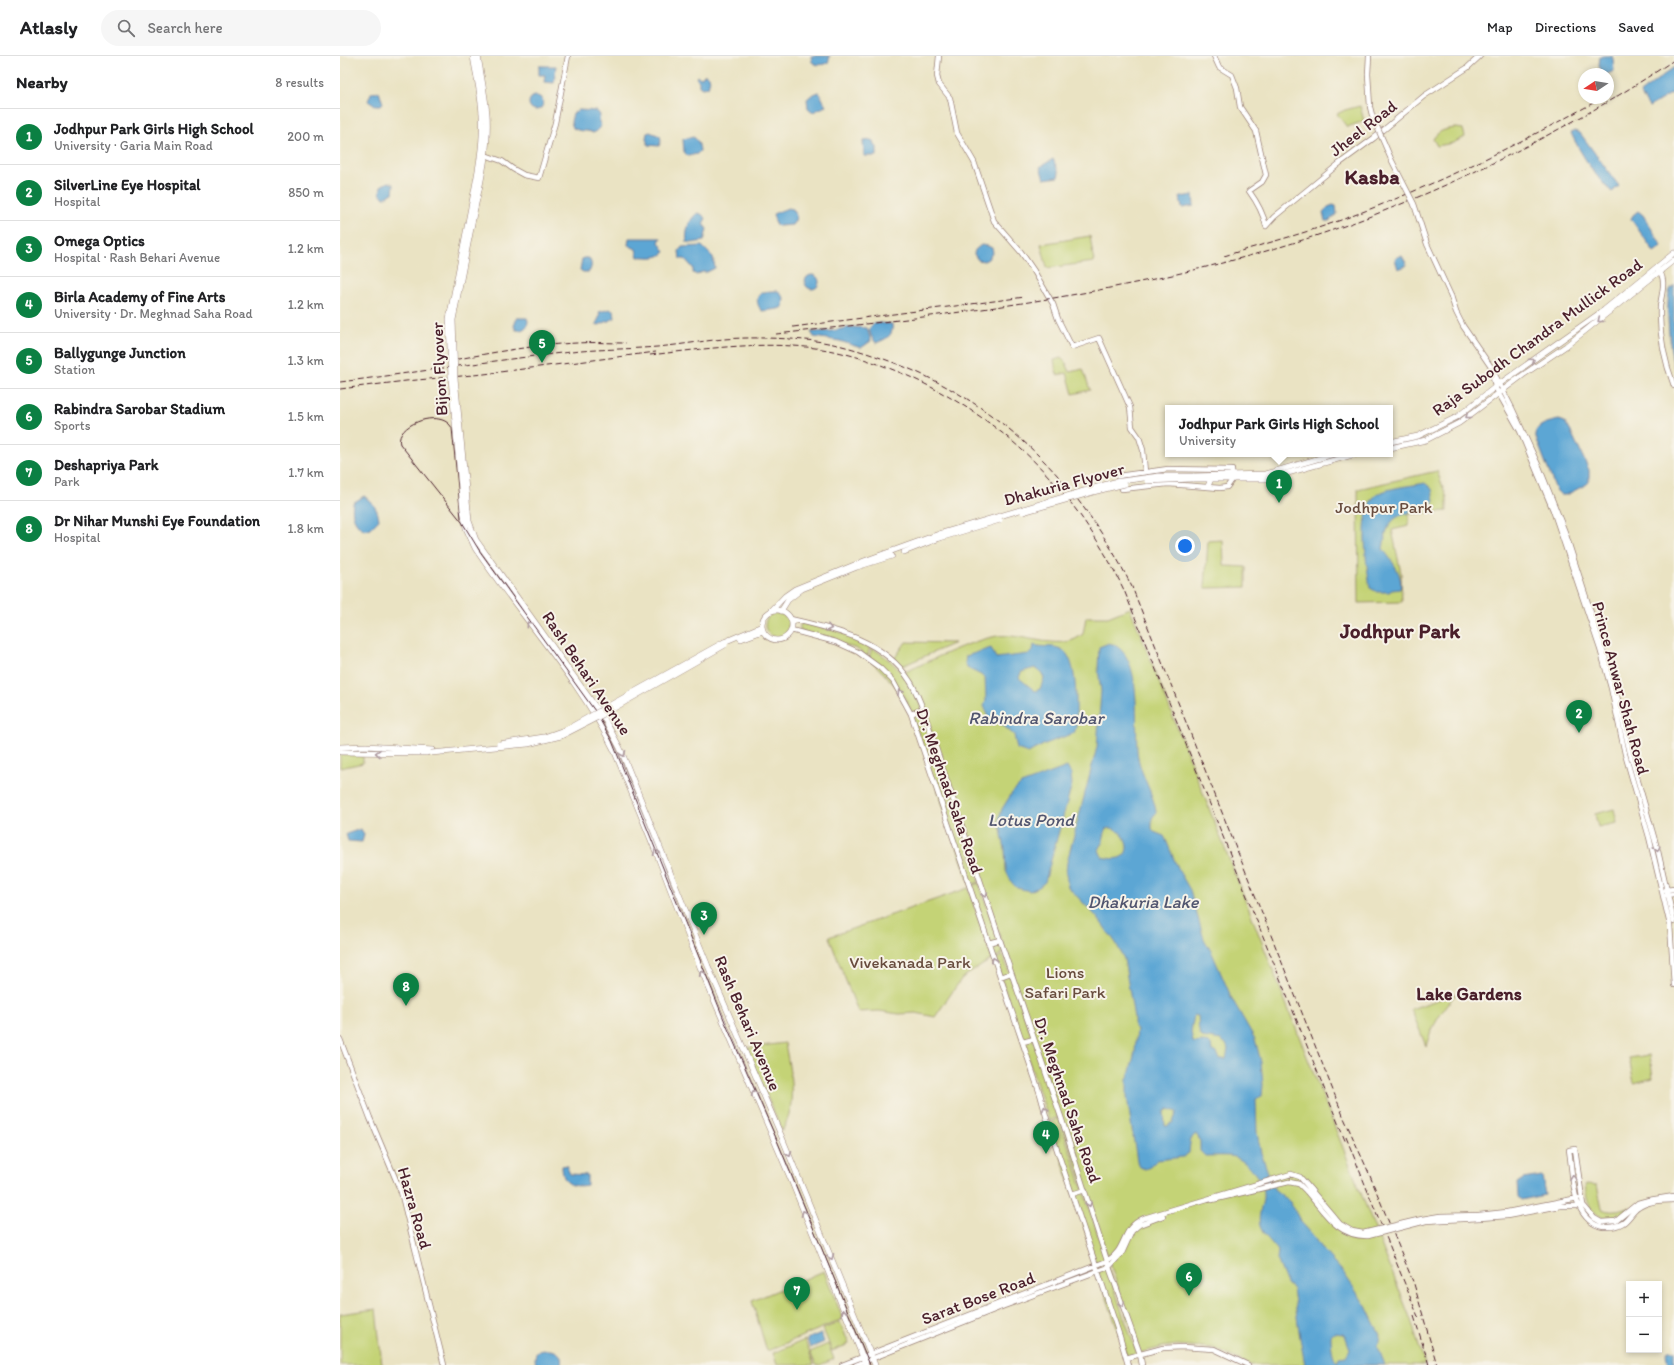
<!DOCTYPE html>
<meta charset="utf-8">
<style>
:root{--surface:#fff;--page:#f6f6f6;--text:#202124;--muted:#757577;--line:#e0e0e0;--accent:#0b8043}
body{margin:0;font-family:Itim,sans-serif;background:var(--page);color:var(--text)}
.controls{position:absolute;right:12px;bottom:12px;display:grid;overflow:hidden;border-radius:0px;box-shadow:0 2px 6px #0003}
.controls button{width:36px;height:36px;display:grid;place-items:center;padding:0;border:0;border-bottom:1px solid var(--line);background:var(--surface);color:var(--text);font:20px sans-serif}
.compass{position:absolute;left:1238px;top:12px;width:36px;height:36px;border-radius:50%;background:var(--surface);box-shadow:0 2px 6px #0003;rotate:258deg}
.you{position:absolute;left:845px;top:490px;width:14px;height:14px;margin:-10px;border:3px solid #fff;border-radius:50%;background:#1a73e8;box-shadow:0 0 0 6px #1a73e833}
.badge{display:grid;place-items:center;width:26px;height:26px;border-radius:50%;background:var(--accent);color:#fff;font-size:13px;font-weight:700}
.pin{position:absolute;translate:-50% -33px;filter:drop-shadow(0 1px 2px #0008)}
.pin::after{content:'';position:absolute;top:21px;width:14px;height:12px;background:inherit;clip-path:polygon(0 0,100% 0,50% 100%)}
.popup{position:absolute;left:825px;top:349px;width:228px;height:52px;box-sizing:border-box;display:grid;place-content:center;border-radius:0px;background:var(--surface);filter:drop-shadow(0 1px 3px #0005);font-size:13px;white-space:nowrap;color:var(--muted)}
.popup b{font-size:15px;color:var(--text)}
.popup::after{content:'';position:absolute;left:50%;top:100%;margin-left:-8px;border:8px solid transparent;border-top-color:var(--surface)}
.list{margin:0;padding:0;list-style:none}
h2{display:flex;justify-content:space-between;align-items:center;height:52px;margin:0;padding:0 16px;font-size:17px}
h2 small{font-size:13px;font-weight:400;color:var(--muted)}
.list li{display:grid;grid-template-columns:26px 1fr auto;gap:12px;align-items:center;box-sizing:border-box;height:56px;padding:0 16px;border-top:1px solid var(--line)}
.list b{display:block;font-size:15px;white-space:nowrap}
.list p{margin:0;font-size:13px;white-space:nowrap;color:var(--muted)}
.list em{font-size:13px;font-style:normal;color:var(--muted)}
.icon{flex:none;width:22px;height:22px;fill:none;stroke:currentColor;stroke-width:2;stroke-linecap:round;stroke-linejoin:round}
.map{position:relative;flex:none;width:1334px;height:1309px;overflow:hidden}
header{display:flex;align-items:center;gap:24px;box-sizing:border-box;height:56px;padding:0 20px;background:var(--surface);border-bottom:1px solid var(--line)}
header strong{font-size:19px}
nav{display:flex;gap:22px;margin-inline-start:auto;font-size:14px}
.search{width:280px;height:36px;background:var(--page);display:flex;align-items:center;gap:10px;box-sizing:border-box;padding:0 14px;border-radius:22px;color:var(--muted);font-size:15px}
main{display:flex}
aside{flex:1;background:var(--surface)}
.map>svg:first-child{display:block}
</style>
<header>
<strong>Atlasly</strong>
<div class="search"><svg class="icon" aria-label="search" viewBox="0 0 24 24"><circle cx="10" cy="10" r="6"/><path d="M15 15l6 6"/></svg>Search here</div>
<nav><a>Map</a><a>Directions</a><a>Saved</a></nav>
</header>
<main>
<aside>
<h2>Nearby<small>8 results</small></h2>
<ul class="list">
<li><span class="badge">1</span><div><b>Jodhpur Park Girls High School</b><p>University · Garia Main Road</p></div><em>200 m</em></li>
<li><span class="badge">2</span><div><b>SilverLine Eye Hospital</b><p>Hospital</p></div><em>850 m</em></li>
<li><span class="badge">3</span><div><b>Omega Optics</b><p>Hospital · Rash Behari Avenue</p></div><em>1.2 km</em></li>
<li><span class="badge">4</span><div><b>Birla Academy of Fine Arts</b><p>University · Dr. Meghnad Saha Road</p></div><em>1.2 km</em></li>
<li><span class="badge">5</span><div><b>Ballygunge Junction</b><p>Station</p></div><em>1.3 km</em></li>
<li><span class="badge">6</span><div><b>Rabindra Sarobar Stadium</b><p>Sports</p></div><em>1.5 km</em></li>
<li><span class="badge">7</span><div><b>Deshapriya Park</b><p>Park</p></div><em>1.7 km</em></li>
<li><span class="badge">8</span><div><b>Dr Nihar Munshi Eye Foundation</b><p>Hospital</p></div><em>1.8 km</em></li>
</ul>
</aside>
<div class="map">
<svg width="1334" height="1309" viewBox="0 0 1334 1309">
<rect width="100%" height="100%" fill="#f7f3e8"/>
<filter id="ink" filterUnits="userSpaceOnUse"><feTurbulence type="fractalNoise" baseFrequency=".025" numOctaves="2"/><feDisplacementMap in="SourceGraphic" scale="8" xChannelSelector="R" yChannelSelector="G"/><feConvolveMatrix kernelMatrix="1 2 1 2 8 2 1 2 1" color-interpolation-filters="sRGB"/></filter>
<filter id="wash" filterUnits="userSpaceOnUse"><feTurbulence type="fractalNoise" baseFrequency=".012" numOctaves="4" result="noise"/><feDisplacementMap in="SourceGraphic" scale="16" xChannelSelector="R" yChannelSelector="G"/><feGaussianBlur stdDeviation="0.9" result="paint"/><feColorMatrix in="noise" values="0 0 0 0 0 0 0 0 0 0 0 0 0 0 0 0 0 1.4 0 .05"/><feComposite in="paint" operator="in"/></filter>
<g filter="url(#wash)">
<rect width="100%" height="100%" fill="#eae3c3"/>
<!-- green -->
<path fill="#c4d376" stroke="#877950" d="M1020,50L1024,65L1007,71L997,58L1005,54Z
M1116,72L1123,73L1125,81L1113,87L1097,90L1093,83C1099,74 1106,73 1116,72Z
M750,180L754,206L707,212L701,188Z
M721,302L726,307L730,316L743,313L750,334L733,338L727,317L717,319L714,304Z
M1097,415L1107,442V455L1069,458V470L1052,474L1061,517L1062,546L1019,547L1018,433Z
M883,484L884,510L906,511V531L865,532L868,485Z
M790,552L1071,1264L1085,1309H910L873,1292L837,1289L823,1291L800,1297L584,654L563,617C590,605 628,585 657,580C679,577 713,592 733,584C736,583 740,580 743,578L746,561H768Z
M425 569a12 12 0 1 1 24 0a12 12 0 1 1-24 0Z
M462,567L500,576L530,591L527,601L517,593L460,575V569Z
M566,586L615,587L560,611L554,603Z
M532,592C561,610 568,623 582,653L572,657L561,636L529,602Z
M583,654L639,826L630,829L572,659Z
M0,698L23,700V707L0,712Z
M1274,753L1277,767L1258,771L1255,758Z
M639,827L663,897L654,902L630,831Z
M628,832L652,903L622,922L595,961L576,957L559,958L539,955L518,956L489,881Z
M663,899L699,1001L718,1061L709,1065L655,904Z
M1117,937C1103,953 1092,969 1086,990L1071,953Z
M445,987C450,1016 458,1048 442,1075L406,992Z
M1310,999L1313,1022L1294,1027L1289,1002Z
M719,1062L767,1206L757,1210L710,1067Z
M1245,1128L1257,1129L1262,1153C1273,1157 1279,1155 1290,1151C1287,1155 1284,1160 1279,1162C1268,1168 1255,1159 1250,1150C1246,1144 1246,1135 1245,1128Z
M767,1208L782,1256L797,1297L787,1301L757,1213Z
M484,1215L503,1263L427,1295L412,1245Z
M36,1253L42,1309H0V1258Z
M500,1266L509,1288L492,1295L483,1273Z
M465,1284L474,1309H437L433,1297Z
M488,1288L494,1303L480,1309H476L470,1296Z"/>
<!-- water -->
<path fill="#5ca6d4" stroke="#536280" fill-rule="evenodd" d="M471,0H490L488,7C481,9 477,10 472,6Z
M1264,0H1272L1273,3L1274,15L1267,18H1263L1259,10L1260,1Z
M199,10H216L214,27L204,26L205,19H199Z
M1334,11V36L1309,51L1300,37Z
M365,18L369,21L370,24L368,31L362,32L359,30V25L356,22L357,20L361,22Z
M39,36L43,47L41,49H34L28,45L31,37Z
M479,36L486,50L473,56L468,52L467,43L473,38Z
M189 47a7 7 0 1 1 14 0a7 7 0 1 1-14 0Z
M239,54L257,55L260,59L259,66L261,69L257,75L253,77C246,73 242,77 233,72L231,66L233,57Z
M1234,75L1240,77L1279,130L1272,136C1255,121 1241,98 1231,77Z
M310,76L320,80L321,85L319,90L308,89L306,82L307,77Z
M353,81C359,84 359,89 360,95L357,98L348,100L344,96L343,83Z
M533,84L534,89L537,91V100H524L523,85Z
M713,103L719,117L718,121L704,123L700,111Z
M48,126L54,128L53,137L44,142L40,137L41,130Z
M853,139L854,150L842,152L840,141Z
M993,149L996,150L997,158L989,165H985L983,156L988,151Z
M448,152L453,153C457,159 457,163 452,169L439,170L436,169L433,158Z
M1298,155L1303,159L1322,190L1314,196L1291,163L1293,159Z
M358,157L361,158L366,162L363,168L367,173L364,185L352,187L347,186C345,177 349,162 358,157Z
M289,182H321L319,186L325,196C317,204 308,200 298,201L296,193L288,189Z
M641,189L648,190L652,192L653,196L648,203L644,205L638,204L634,198L635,194Z
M362,190L373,201L375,212L367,216H362L357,219L353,217V212L345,203H340L339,195L342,191Z
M1059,200H1062L1066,207V210L1058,213L1055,203Z
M244,202H249C252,207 252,211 249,216H243L240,214L242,203Z
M465 226a7 7 0 1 1 14 0a7 7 0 1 1-14 0Z
M1334,229V310C1330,299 1325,243 1330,234C1331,232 1333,230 1334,229Z
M438,235L444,242L443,251L438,253L422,255C417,250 414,239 424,236C428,235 433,235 438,235Z
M270,253L274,256L275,262L259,269L256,268L260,260L259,256Z
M177,262H187L188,265L187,271L181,274H176L174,270Z
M540,267L552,268C554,280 546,283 536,287L531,280L529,273L533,268Z
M512,271L527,272L531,285L521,292L500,285L474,281L471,276L491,275Z
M1219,364L1225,366L1231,376L1249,414V426L1247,428L1226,439H1221L1216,434L1195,379C1196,368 1210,366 1219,364Z
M1085,427L1092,433L1094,444L1091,452L1071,453L1069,457C1048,461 1046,474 1043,493C1051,504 1064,519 1060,533L1052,534L1049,536H1037L1030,532C1027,512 1018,455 1035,440C1046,431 1072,430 1085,427Z
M24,440C33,447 38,453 39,464L31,472L25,474C14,468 11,459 13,447Z
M769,587C806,596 793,673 798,702C802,721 813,737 816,755V757L812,762V773L814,776L824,780L826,784L839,815L850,834L864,883L872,897L892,943L915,983L921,1006L923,1029L922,1040L916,1043L917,1077L921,1097L934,1133L950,1146L961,1166L971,1177L981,1192L1003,1216L1026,1250L1040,1279L1038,1291L1045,1309H965L960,1282L953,1233L947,1228L937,1203L938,1195C933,1187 923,1180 920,1170C917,1159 924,1148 923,1137C923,1123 907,1106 895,1101C889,1099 872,1100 865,1100L860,1095V1084L856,1078C849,1082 850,1090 849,1097L843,1101L817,1104L810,1111L805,1113L800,1111L797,1105L787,1041V1023L789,1019L795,996L797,973L794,971V962L784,903L776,887L757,861L728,831L726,818L727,806L757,691L761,635L758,613L759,591ZM770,772C790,774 798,811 762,801L759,794L762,788L766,773ZM854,959L858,960C859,967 857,975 862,981L881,984L886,988L888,993L886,1003H880L877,997L872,995L871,988C863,984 858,988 853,986L851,976ZM829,1053L837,1056L833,1066L827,1070H825L824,1056ZM994,1277L1003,1278L1006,1282L1010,1293L1006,1300L999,1301L997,1306C992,1301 991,1287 991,1280Z
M694,589C703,592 712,589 721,593C739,601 736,654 736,672L734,677L705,688L688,697L677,693L674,679L658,665L655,668L649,665L646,661L648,659L644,650L646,644L645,621L627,612L625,607L626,600L651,592L656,602L689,598L693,595ZM695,612L701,616L704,622L700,633L695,635L679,622L681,616Z
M727,711L731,718L732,728L705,826L699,831L690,835L677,832L672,827L666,815L665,793L659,764L662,753L672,737L681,728Z
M21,773L24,779L22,786L8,785L6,778Z
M226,1109L230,1118L247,1119V1129C231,1132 222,1127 222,1110Z
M1202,1120L1205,1139L1181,1144L1178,1141L1177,1127L1183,1123Z
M481,1277L484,1286L470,1292L467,1283Z
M210,1294C219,1295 223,1300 221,1309H196C193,1295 198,1294 210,1294Z
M1328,1295H1334V1309L1328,1308L1326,1298Z"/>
</g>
<g filter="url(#ink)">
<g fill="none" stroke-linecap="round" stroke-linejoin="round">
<defs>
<path id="secondary" d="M599,0L597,20L599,28L610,42L617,77L634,106L654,165L681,196L694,215L713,248L718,263L732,291L759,282L790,351L792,371L799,381L803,394L805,416
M874,0L879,11L892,19L897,32L900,51L916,75L926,119L922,126L909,135C917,146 923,156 926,170
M1028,18L1029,0
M145,99L162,105L173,113L184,119L199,122L215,67L228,0
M926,170L934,161L1000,107L1034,82L1084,40L1127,12L1140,0
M1317,213C1328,222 1321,239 1320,251C1319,279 1324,304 1334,330
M1111,240L1116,256L1123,270L1151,311L1172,352L1200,413L1225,476L1275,631L1290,697L1318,795L1334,866
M1151,312L1155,331L1180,375L1213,454L1260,593L1271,632L1285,698L1309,781L1330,869L1334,929
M828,413L892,414V424L887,431L880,432L828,428L782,433L778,420Z
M451,563C495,573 544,584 570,625C576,634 579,644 583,653L660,884L721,1061L769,1211L800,1298L802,1309
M451,574L496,586L518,596L540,612L553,625L571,658L700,1038L708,1067L780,1281L788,1309
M571,658L583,653
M1326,834L1334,833
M1325,839L1334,838
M648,887L660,884
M660,921L671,917
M0,983L30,1062L61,1136L104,1309
M683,986L694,983
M732,1138L745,1134
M1334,1140L1309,1144L1298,1147L1276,1165L1261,1166L1254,1162L1243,1149L1235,1093L1229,1094C1233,1118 1231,1160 1259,1170C1267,1172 1276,1171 1283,1167C1289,1163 1292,1156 1298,1152C1307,1145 1323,1144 1334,1144
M872,1144L949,1126L959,1128L967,1136
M1139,1159L1167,1156L1238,1142
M1140,1162L1167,1160L1220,1150H1240
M786,1302L823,1292L843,1291L874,1293L908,1309
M502,1309L767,1205C788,1193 780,1172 804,1162L951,1118L960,1121L971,1134
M516,1309L664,1250L769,1211L782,1197L792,1175L799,1169L823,1160"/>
<path id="primary" d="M131,151C137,121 144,89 142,58C141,39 136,19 133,0
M135,152C142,122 149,89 147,58C145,38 141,19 138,0
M1050,386L1078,380L1117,361L1155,331L1264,254L1334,197
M1050,392L1086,384L1119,367L1183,319L1226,290L1334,204
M853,420L925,418L994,398
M852,423H926L1016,398
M868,430L871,423
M123,454L126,472L135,492C179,558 239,623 274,694L316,796L360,911L449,1119L526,1309
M128,454L129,465L136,484L265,664L280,692L368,910L441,1079L535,1309
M564,496L600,482
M422 569a15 15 0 1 1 30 0a15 15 0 1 1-30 0Z
M431,555L445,540L455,533L524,505L599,478
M441,555L448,544L462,533L517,511L552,500
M401,583L423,575
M384,586L422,570
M0,691L26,690L93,694
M0,696L87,697"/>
</defs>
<!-- secondary casing -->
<use href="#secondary" stroke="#9a8177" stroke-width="6"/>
<!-- primary casing -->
<use href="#primary" stroke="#9a8177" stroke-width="6"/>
<!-- secondary -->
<use href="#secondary" stroke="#fff" stroke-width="4.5"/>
<!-- primary -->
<use href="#primary" stroke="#fff" stroke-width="5"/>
<!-- tram -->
<path stroke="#4a1f2b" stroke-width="1" d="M121,462L112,372C101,351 54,369 60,388L122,466L139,494L255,655L272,685L385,966L436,1082L530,1309"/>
<!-- rail -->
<path stroke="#4a1f2b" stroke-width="1" stroke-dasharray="6 3" stroke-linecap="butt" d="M884,200C923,188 963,178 1001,164C1089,132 1173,91 1255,46
M453,271L685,241
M436,278C485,273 534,267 583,261C715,244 847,222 975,180C1075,147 1178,98 1269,45C1291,32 1313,18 1334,4
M310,299C362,293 414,286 466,291C501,294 536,306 568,320C668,365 737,436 784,534L1006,1087
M98,307C143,298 191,289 237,287C253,286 270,287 286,287
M0,326C80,316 160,303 241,295C266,293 292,293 317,291C340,289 362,285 384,283C411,281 439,282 465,284C495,286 525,296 552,306C662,347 741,428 792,531L1004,1062L1028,1115L1074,1228L1097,1309
M0,333L66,325L144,318L316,296
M1006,1081L1079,1263
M1074,1260L1089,1309"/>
<defs>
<path id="secondary-bridge" d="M1028,18L1030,51L1032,59L1051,103L1074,148L1087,188L1111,240
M971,1134L1000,1168L1012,1175L1023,1177L1082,1163L1100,1160L1139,1159
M967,1136C985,1157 998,1181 1028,1180L1086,1165L1140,1162"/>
<path id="primary-bridge" d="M807,425L852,423
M123,454L111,322L109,263L131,151
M128,454L115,322L113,264L135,152
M683,456L753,436L785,428
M599,478L774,426L819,420H853
M600,482L660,464
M159,688L204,681L227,673L384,586
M91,697L188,688L221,680L262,659L385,589"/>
</defs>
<!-- secondary-bridge casing -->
<use href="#secondary-bridge" stroke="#9a8177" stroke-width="6" stroke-linecap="butt"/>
<!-- primary-bridge casing -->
<use href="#primary-bridge" stroke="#9a8177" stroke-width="6" stroke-linecap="butt"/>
<!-- secondary-bridge -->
<use href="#secondary-bridge" stroke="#fff" stroke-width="4.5"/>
<!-- primary-bridge -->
<use href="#primary-bridge" stroke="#fff" stroke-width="5"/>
</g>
<!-- one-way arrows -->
<defs><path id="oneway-chevron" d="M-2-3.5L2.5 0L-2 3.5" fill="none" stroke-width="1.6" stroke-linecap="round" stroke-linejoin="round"/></defs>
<g stroke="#ae9aa0">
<use href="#oneway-chevron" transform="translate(1260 264) rotate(141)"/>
<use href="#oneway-chevron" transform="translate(1192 305) rotate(-35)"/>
<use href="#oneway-chevron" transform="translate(1128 360) rotate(144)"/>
<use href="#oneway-chevron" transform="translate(189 568) rotate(-126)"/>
<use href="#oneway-chevron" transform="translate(489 572) rotate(14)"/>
<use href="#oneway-chevron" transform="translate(560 636) rotate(-120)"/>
<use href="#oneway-chevron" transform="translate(38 697) rotate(-178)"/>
<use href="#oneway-chevron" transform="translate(283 698) rotate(68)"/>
<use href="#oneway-chevron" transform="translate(1317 793) rotate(76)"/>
<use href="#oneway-chevron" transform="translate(316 796) rotate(-112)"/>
<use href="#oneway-chevron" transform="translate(645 839) rotate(71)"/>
<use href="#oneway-chevron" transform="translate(654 904) rotate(-109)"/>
<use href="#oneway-chevron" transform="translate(362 917) rotate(-113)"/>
<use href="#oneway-chevron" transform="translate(414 1037) rotate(-113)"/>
<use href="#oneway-chevron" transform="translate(705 1053) rotate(-106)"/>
<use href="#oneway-chevron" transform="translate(449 1098) rotate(68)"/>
<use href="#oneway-chevron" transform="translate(1233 1122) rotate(-98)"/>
<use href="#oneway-chevron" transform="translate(749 1148) rotate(73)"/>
<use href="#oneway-chevron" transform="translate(464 1157) rotate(-111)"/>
<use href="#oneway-chevron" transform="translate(491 1201) rotate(68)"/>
<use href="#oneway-chevron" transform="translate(782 1248) rotate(71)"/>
<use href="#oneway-chevron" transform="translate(504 1256) rotate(-112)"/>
</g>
</g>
<g text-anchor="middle" stroke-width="4" stroke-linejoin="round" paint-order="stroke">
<!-- street labels -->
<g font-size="17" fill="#4a1f2b" stroke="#f7f3e8">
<text transform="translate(1023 72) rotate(-38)" y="6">Jheel Road</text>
<text transform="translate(1197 281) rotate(-36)" y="6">Raja Subodh Chandra Mullick Road</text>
<text transform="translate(99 313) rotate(-93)" y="6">Bijon Flyover</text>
<text transform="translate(724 428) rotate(-15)" y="6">Dhakuria Flyover</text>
<text transform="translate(247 617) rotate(56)" y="6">Rash Behari Avenue</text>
<text transform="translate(1281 632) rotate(75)" y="6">Prince Anwar Shah Road</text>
<text transform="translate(610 735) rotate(71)" y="6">Dr. Meghnad Saha Road</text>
<text transform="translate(408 967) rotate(67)" y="6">Rash Behari Avenue</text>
<text transform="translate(728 1044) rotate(71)" y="6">Dr. Meghnad Saha Road</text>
<text transform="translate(75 1152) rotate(74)" y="6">Hazra Road</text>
<text transform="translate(638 1242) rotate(-21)" y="6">Sarat Bose Road</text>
</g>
<!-- park labels -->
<g font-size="17" fill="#684c3e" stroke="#f7f3e8">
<text x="1044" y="457">Jodhpur Park</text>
<text x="570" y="912">Vivekanada Park</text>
<text x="725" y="922">Lions<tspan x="725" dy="20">Safari Park</tspan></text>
</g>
<!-- water labels -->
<g font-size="18" font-style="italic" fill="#51556f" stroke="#f7f3e8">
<text x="696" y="668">Rabindra Sarobar</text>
<text x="691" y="770">Lotus Pond</text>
<text x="803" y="852">Dhakuria Lake</text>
</g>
<!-- neighbourhood labels -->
<g font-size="18" font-weight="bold" fill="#4a1f2b" stroke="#f7f3e8">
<text x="1129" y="944">Lake Gardens</text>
</g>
<!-- district labels -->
<g font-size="21" font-weight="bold" fill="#4a1f2b" stroke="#f7f3e8">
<text x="1032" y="128">Kasba</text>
<text x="1060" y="582">Jodhpur Park</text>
</g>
</g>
</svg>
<div class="controls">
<button>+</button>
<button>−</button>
</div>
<svg class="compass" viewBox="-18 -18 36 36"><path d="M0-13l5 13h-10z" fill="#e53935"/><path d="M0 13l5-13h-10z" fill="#757577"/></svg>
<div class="you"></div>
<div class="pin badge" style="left:939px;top:447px">1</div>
<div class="popup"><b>Jodhpur Park Girls High School</b>University</div>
<div class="pin badge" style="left:1239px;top:677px">2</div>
<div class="pin badge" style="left:364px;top:879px">3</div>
<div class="pin badge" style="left:706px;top:1098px">4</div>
<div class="pin badge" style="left:202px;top:307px">5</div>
<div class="pin badge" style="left:849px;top:1240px">6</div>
<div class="pin badge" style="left:457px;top:1254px">7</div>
<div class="pin badge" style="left:66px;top:950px">8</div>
</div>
</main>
